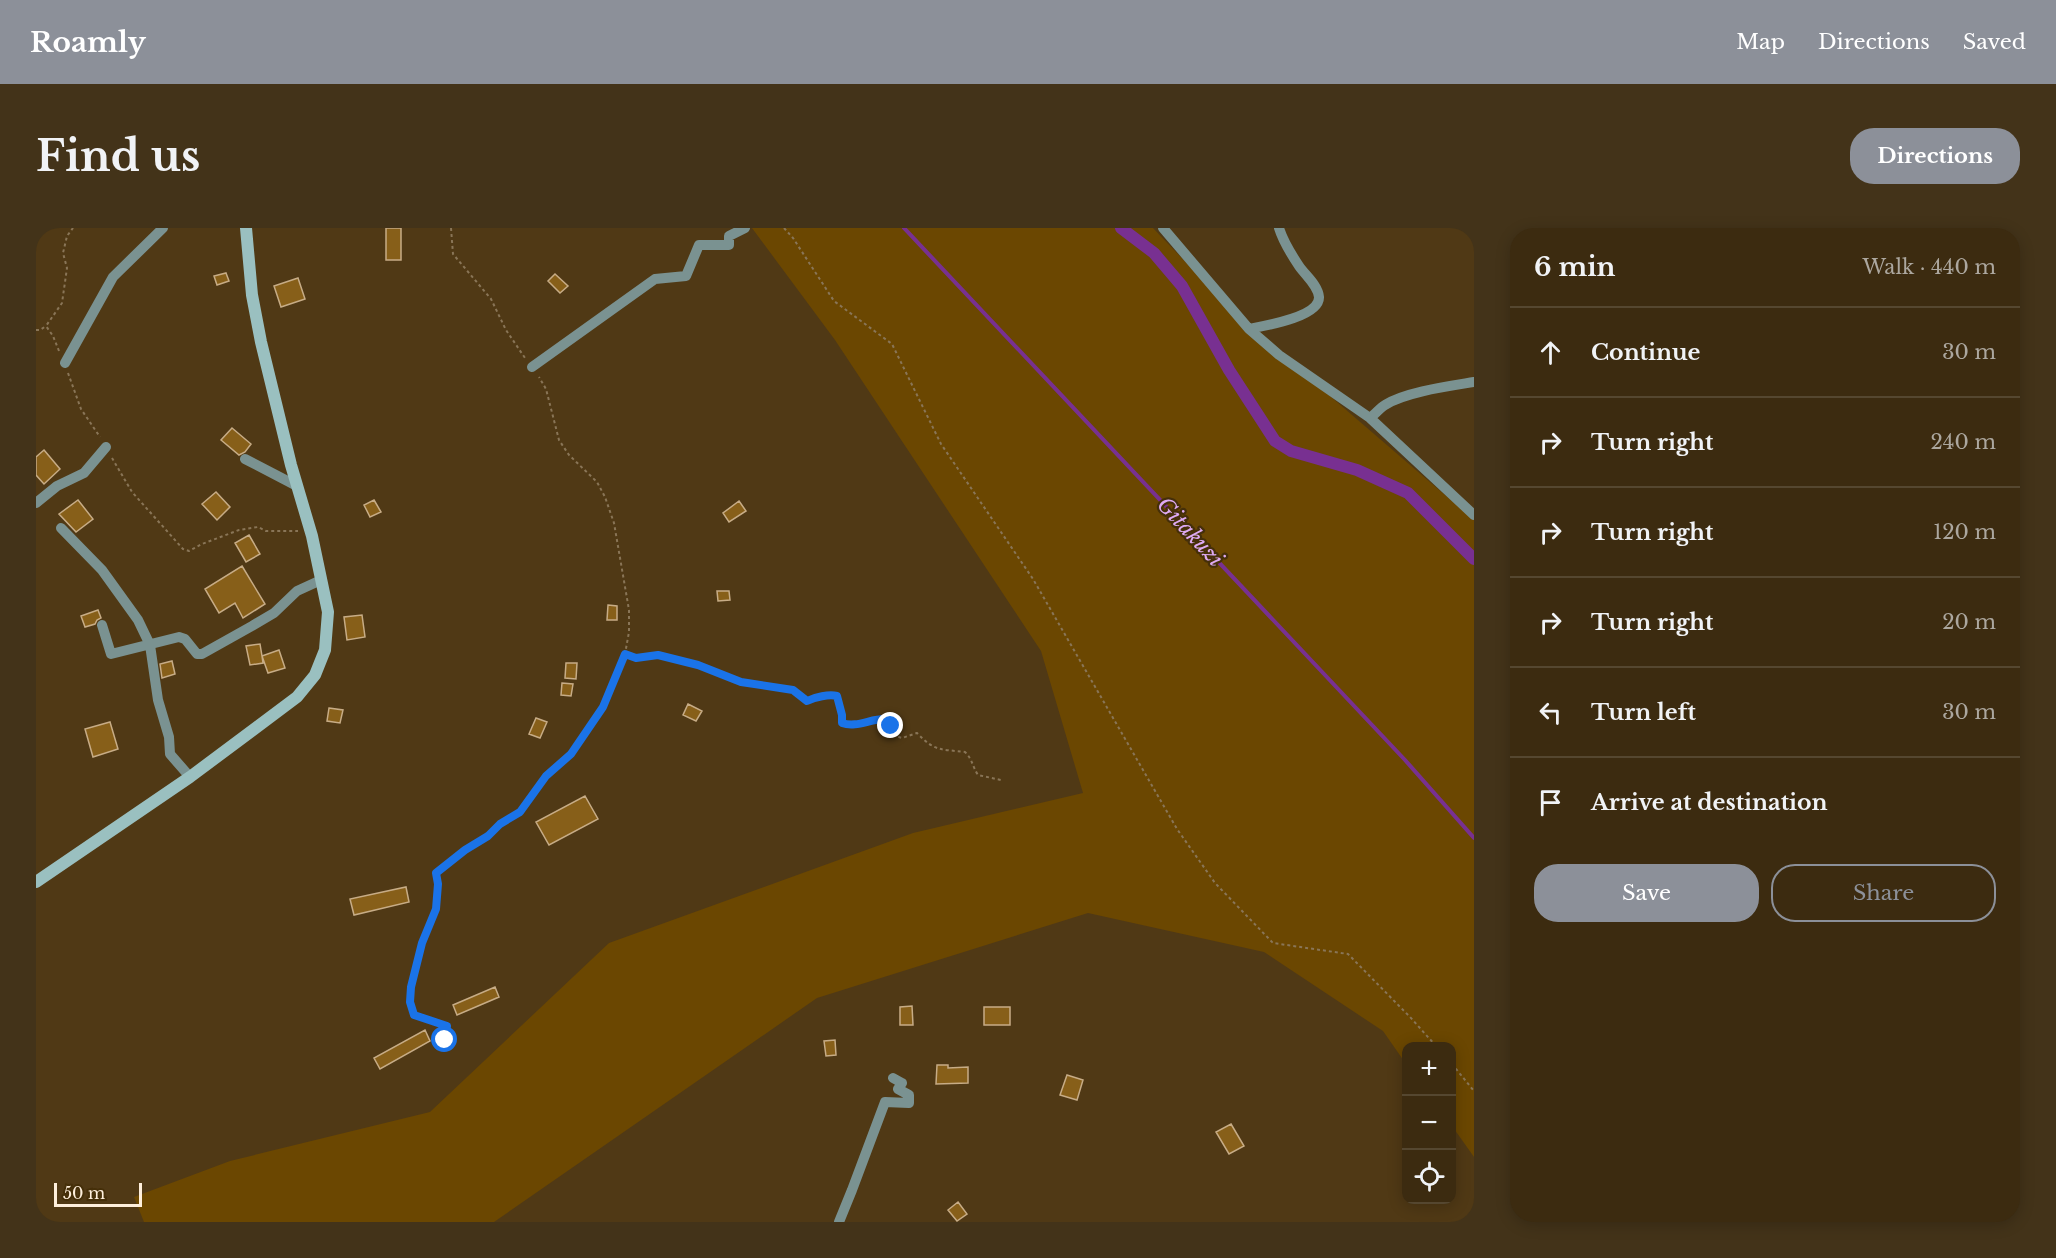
<!DOCTYPE html>
<meta charset="utf-8">
<style>
:root{--surface:#3c2b10;--page:#433319;--text:#f1f3f6;--muted:#aca79f;--line:#554730;--accent:#8c9099}
body{margin:0;font-family:"Libre Baskerville",serif;background:var(--page);color:var(--text)}
.controls{position:absolute;right:18px;bottom:18px;display:grid;overflow:hidden;border-radius:12px;box-shadow:0 3px 15px #0003}
.controls button{width:54px;height:54px;display:grid;place-items:center;padding:0;border:0;border-bottom:2px solid var(--line);background:var(--surface);color:var(--text);font:30px sans-serif}
.scale{position:absolute;left:18px;bottom:15px;width:88px;box-sizing:border-box;padding-left:6px;border:3px solid #feefdc;border-top:0;font-size:16px;line-height:21px;white-space:nowrap;color:#feefdc;-webkit-text-stroke:4px #452f09;paint-order:stroke}
.stop{position:absolute;width:18px;height:18px;margin:-14px;border:4px solid #1a73e8;border-radius:50%;background:#fff}
.stop.end{background:#1a73e8;border-color:#fff;box-shadow:0 2px 6px #0008}
.list{margin:0;padding:0;list-style:none}
h2{display:flex;justify-content:space-between;align-items:center;height:78px;margin:0;padding:0 24px;font-size:26px}
h2 small{font-size:20px;font-weight:400;color:var(--muted)}
.list li{display:grid;grid-template-columns:39px 1fr auto;gap:18px;align-items:center;box-sizing:border-box;height:90px;padding:0 24px;border-top:2px solid var(--line)}
.list b{display:block;font-size:22px;white-space:nowrap}
.list em{font-size:20px;font-style:normal;color:var(--muted)}
.actions{display:flex;gap:12px;padding:18px 24px}
.actions a{flex:1;padding:14px 0;border:2px solid var(--accent);border-radius:24px;text-align:center;font-size:21px;color:var(--accent)}
.actions .main{background:var(--accent);color:#fff}
.icon{flex:none;width:33px;height:33px;fill:none;stroke:currentColor;stroke-width:2;stroke-linecap:round;stroke-linejoin:round}
.map{position:relative;flex:none;width:1438px;height:994px;overflow:hidden;border-radius:24px}
header{display:flex;align-items:center;gap:36px;box-sizing:border-box;height:84px;padding:0 30px;background:var(--accent);color:#fff}
header strong{font-size:28px}
nav{display:flex;gap:33px;margin-inline-start:auto;font-size:21px}
.intro{display:flex;align-items:center;justify-content:space-between;box-sizing:border-box;height:144px;padding:0 36px}
h1{margin:0;font-size:42px}
.button{padding:15px 27px;border-radius:24px;background:var(--accent);color:#fff;font-size:21px;font-weight:700}
main{display:flex;gap:36px;padding:0 36px}
aside{flex:1;background:var(--surface);border-radius:24px;box-shadow:0 3px 15px #0003}
.map>svg:first-child{display:block}
</style>
<header>
<strong>Roamly</strong>
<nav><a>Map</a><a>Directions</a><a>Saved</a></nav>
</header>
<div class="intro"><h1>Find us</h1><a class="button">Directions</a></div>
<main>
<div class="map">
<svg width="1438" height="994" viewBox="0 0 1438 994">
<rect width="100%" height="100%" fill="#503915"/>
<!-- green -->
<path fill="#6b4701" d="M716,0H1117L1163,48L1294,168L1438,292V929L1416,898V818H1370V836L1347,803L1228,724L1052,685L781,770L458,994H108L98,969L194,933L394,884L573,715L877,605L1047,565L1005,423L799,112Z"/>
<g fill="none" stroke-linecap="round" stroke-linejoin="round">
<!-- stream -->
<path stroke="#783091" stroke-width="4" d="M868,0L1369,532L1438,610"/>
<!-- canal -->
<path stroke="#783091" stroke-width="12" d="M1085,0L1118,25L1146,58L1193,142L1239,213L1255,223L1321,242L1372,265L1438,331"/>
</g>
<!-- building -->
<path fill="#875f19" stroke="#c7ac86" stroke-width="1.5" d="M350,0H365V32H350Z
M190,45L193,53L181,57L178,48Z
M519,46L532,58L524,65L512,53Z
M262,50L269,71L245,79L238,58Z
M196,200L215,216L209,224L203,227L185,212Z
M8,222L24,241L8,256L0,247V229Z
M180,264L194,279L181,292L166,276Z
M42,272L57,291L40,304L23,286Z
M338,272L345,284L334,289L328,277Z
M703,273L710,283L693,294L687,285Z
M213,307L224,326L210,334L199,315Z
M206,338L229,376L207,390L199,375L183,385L169,361Z
M681,363H693L694,372L682,373Z
M572,377L581,378V392H571Z
M62,382L65,390L61,392L59,396L49,399L45,388Z
M326,387L329,409L311,412L308,389Z
M224,416L226,428L243,422L249,440L232,445L226,428L227,435L214,437L210,418Z
M136,433L139,446L126,450L124,436Z
M530,435H541L540,451L529,450Z
M526,455L537,456L535,468L525,467Z
M652,476L666,483L660,493L647,487Z
M293,480L307,482L304,495L291,493Z
M500,490L511,494L504,510L493,506Z
M74,494L82,521L57,529L49,501Z
M549,568L562,591L513,617L500,594Z
M370,659L373,674L318,687L314,671Z
M459,759L463,769L421,787L417,777Z
M876,778L877,797H864V779Z
M948,779H974V797H948Z
M389,802L394,813L344,841L338,830Z
M799,812L800,827L790,828L788,813Z
M901,837H912V840L932,839V855L900,856Z
M1031,847L1047,852L1041,872L1024,867Z
M1195,896L1208,918L1193,926L1180,904Z
M922,974L931,986L921,993L912,982Z"/>
<g fill="none" stroke-linecap="round" stroke-linejoin="round">
<!-- path -->
<path stroke="#897557" stroke-width="2" stroke-dasharray="3 3" stroke-linecap="butt" d="M415,0L417,26L455,71L470,102L489,130
M748,0L757,10L798,73L856,116L905,216L997,351L1141,601L1179,655L1237,715L1312,726L1374,789L1400,818
M0,102H4L10,98
M23,123L17,108L10,98L26,75L31,40L27,25L31,8L37,0
M32,145L45,181L64,209
M76,230L96,264L147,321L153,323L166,316L203,302L222,299L230,303H262
M589,426L600,430L622,427L662,437L705,455L757,462L765,467L771,473C779,469 793,466 801,468L806,487V495C820,500 834,491 848,491L855,498L857,507L866,510L881,505C899,524 905,521 929,524C937,532 936,538 942,547L965,552
M409,812L411,798L378,787L374,774L375,759L386,715L401,681L402,656L400,645L429,622L452,608L463,596L484,584L510,548L535,526L567,479L589,426L593,404V382L578,295L569,269L561,254L533,227L523,212L510,161L503,149
M1416,836L1438,863"/>
<!-- minor -->
<path stroke="#7a9291" stroke-width="10" d="M1127,0L1213,101L1243,127L1334,190L1438,287
M1213,101C1228,98 1284,89 1283,69C1282,57 1269,47 1263,38C1255,26 1247,13 1243,0
M29,135L77,49L127,0
M496,139L619,51L650,48L663,17H693V8L709,0
M1334,190C1339,186 1344,180 1349,177C1369,164 1414,158 1438,154
M209,231L261,258
M0,275L21,258L48,245L70,219
M25,300L66,342L102,392L114,417L122,472L133,509L134,526L154,549
M66,397L75,426L143,409L149,411L161,426H166L216,398L238,385L261,363L285,352
M803,994L816,962L849,874L873,875V867L862,861L866,855L857,850"/>
<!-- secondary -->
<path stroke="#9ac0c0" stroke-width="12" d="M0,654L154,549L261,469L279,447L289,422L292,384L276,308L255,237L225,114L216,67L210,0"/>
</g>
<g fill="none" stroke-linecap="round" stroke-linejoin="round">
<!-- route -->
<path stroke="#1a73e8" stroke-width="8" d="M409,812L411,798L378,787L374,774L375,759L386,715L400,681L402,656L400,645L429,622L452,608L464,596L484,584L510,548L535,526L567,479L589,426L600,430L622,427L662,437L705,454L757,462L771,473C779,469 793,466 801,468L806,487V495C820,500 834,491 848,491L855,498"/>
</g>
<g text-anchor="middle" stroke-width="4.5" stroke-linejoin="round" paint-order="stroke">
<!-- water labels -->
<g font-size="21" font-style="italic" fill="#deaaf3" stroke="#452f09">
<text transform="translate(1154 304) rotate(47)" y="7">Gitakuzi</text>
</g>
</g>
</svg>
<div class="controls">
<button>+</button>
<button>−</button>
<button><svg class="icon" aria-label="locate" viewBox="0 0 24 24"><circle cx="12" cy="12" r="6"/><path d="M12 2v4M12 18v4M2 12h4M18 12h4"/></svg></button>
</div>
<div class="scale">50 m</div>
<div class="stop" style="left:409px;top:812px"></div>
<div class="stop end" style="left:855px;top:498px"></div>
</div>
<aside>
<h2>6 min<small>Walk · 440 m</small></h2>
<ul class="list">
<li><svg class="icon" aria-label="ahead" viewBox="0 0 24 24"><path d="M12 20V5M6 11l6-6 6 6"/></svg><div><b>Continue</b></div><em>30 m</em></li>
<li><svg class="icon" aria-label="right" viewBox="0 0 24 24"><path d="M7 20v-9h11M14 6l5 5-5 5"/></svg><div><b>Turn right</b></div><em>240 m</em></li>
<li><svg class="icon" aria-label="right" viewBox="0 0 24 24"><path d="M7 20v-9h11M14 6l5 5-5 5"/></svg><div><b>Turn right</b></div><em>120 m</em></li>
<li><svg class="icon" aria-label="right" viewBox="0 0 24 24"><path d="M7 20v-9h11M14 6l5 5-5 5"/></svg><div><b>Turn right</b></div><em>20 m</em></li>
<li><svg class="icon" aria-label="left" viewBox="0 0 24 24"><path d="M17 20v-9H6M10 6l-5 5 5 5"/></svg><div><b>Turn left</b></div><em>30 m</em></li>
<li><svg class="icon" aria-label="arrive" viewBox="0 0 24 24"><path d="M6 21V4h12l-3 4 3 4H6"/></svg><div><b>Arrive at destination</b></div></li>
</ul>
<div class="actions"><a class="main">Save</a><a>Share</a></div>
</aside>
</main>
